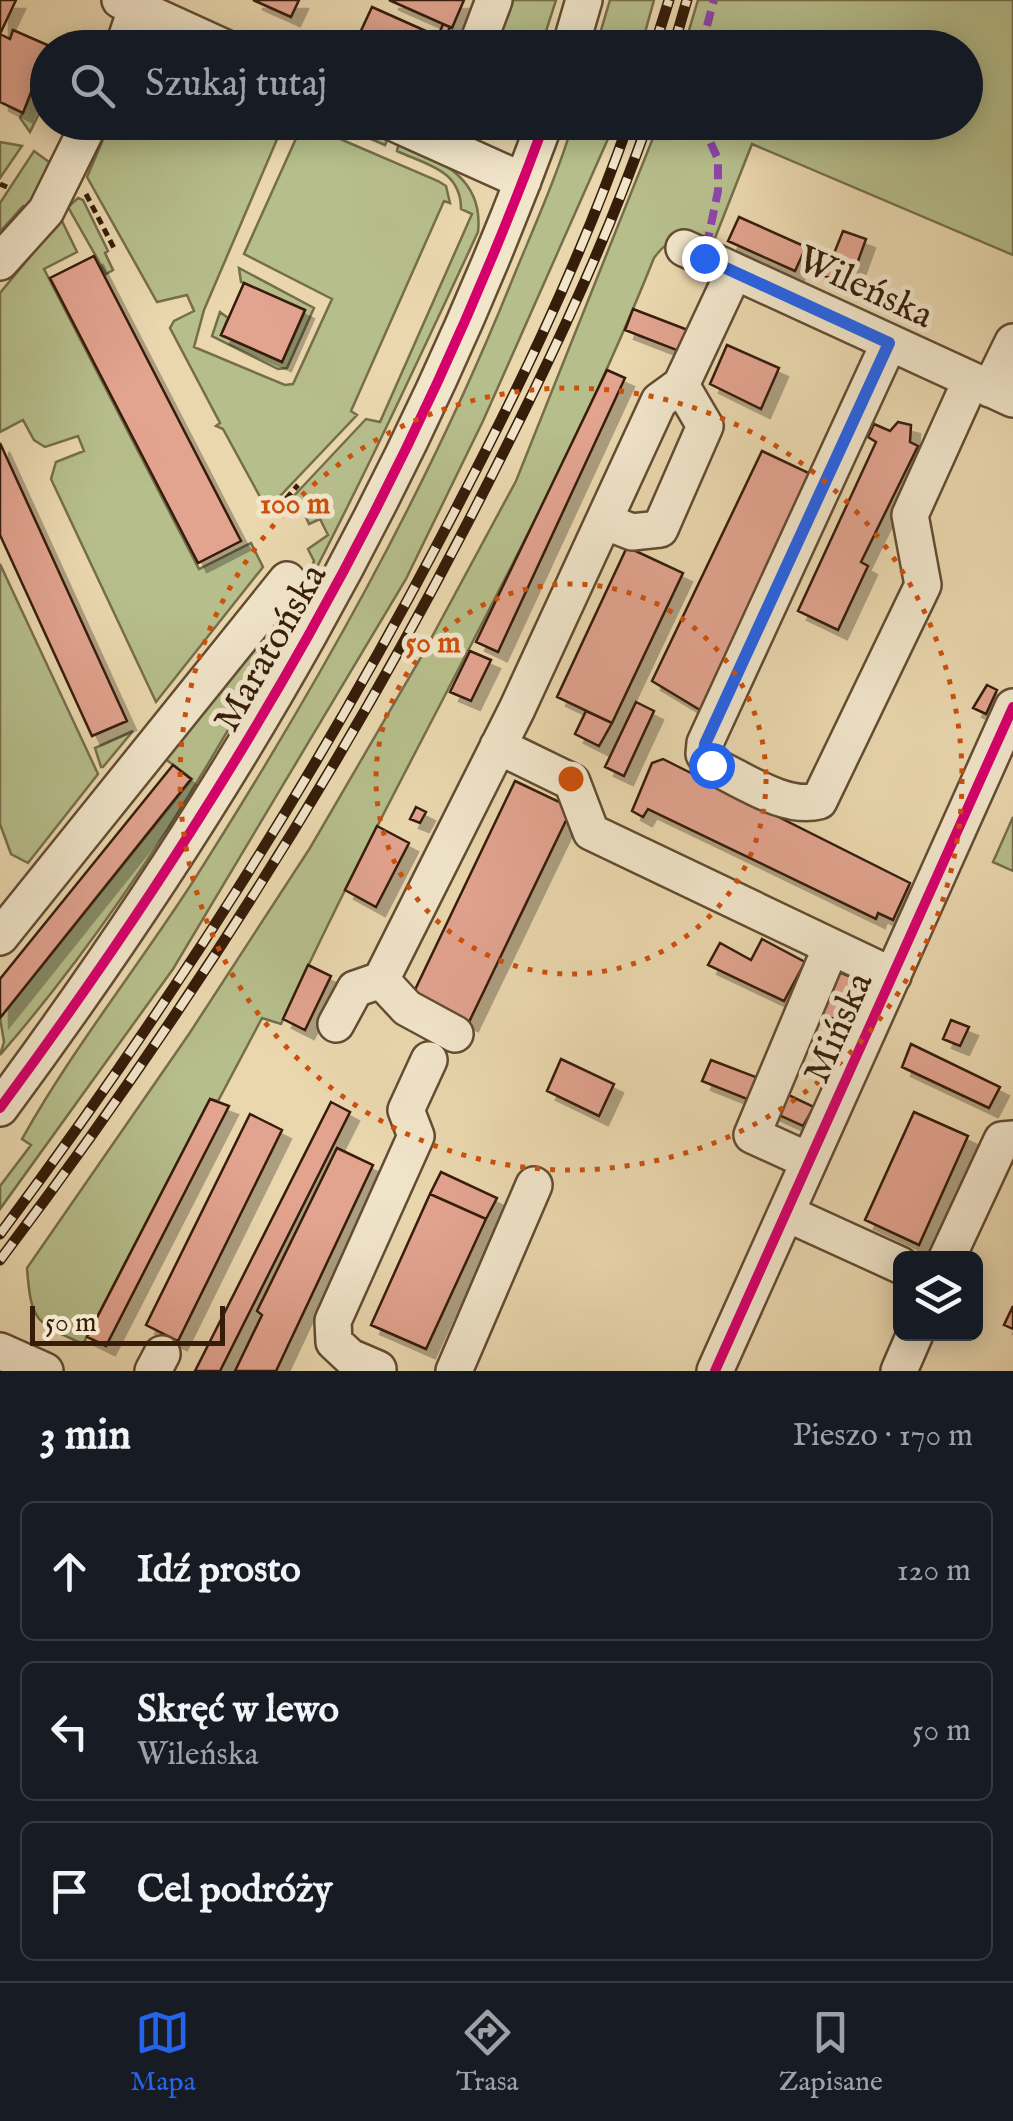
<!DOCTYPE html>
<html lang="pl">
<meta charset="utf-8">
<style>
:root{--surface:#171b24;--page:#20242c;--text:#f1f3f6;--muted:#9ea1a6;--line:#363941;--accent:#2563eb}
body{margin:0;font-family:"IM FELL English",serif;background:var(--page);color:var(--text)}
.controls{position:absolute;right:30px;bottom:30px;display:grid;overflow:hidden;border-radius:15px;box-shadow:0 5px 25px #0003}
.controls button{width:90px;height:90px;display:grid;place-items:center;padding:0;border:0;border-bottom:2px solid var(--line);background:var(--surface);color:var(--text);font:50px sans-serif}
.scale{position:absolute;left:30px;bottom:25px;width:195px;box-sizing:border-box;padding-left:10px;border:5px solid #361d09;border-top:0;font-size:28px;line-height:35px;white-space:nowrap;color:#361d09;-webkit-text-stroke:8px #f1e5ca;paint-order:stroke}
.stop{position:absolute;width:30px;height:30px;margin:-22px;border:8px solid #2563eb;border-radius:50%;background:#fff}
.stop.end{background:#2563eb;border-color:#fff;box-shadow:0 2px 10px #0008}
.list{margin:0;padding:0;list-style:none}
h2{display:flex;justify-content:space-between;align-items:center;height:130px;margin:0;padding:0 40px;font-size:42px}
h2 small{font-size:32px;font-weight:400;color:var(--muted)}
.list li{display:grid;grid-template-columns:65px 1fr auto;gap:30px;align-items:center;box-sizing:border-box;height:140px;margin:0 20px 20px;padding:0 20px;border:2px solid var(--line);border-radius:15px}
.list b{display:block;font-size:38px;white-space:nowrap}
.list p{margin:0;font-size:32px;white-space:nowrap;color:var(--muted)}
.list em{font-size:32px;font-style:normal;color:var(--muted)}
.icon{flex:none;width:55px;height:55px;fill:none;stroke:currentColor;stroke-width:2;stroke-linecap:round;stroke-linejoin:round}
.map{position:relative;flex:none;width:1013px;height:1371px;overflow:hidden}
.search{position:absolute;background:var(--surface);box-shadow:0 5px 25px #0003;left:30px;right:30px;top:30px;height:110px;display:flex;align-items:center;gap:25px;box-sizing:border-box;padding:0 35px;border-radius:55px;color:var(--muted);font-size:38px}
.sheet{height:610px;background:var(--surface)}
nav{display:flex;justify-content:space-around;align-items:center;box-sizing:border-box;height:140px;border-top:2px solid var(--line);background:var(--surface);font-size:28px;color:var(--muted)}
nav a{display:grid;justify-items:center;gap:5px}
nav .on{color:var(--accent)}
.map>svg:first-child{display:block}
</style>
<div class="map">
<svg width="1013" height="1371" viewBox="0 0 1013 1371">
<defs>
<filter id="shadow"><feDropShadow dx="9" dy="9" stdDeviation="0" flood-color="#0004"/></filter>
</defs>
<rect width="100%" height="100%" fill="#ead7ae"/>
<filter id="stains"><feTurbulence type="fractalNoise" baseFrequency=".002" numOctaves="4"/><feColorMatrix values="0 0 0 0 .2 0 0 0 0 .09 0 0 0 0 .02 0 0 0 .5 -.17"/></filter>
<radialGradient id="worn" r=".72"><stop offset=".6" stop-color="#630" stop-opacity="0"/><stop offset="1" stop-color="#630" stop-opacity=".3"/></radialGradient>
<!-- green -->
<path fill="#b6be8b" stroke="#766e4a" stroke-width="2.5" d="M505,0H556L541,47L486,48Z
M610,0H654L641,47H596Z
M698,0H1013V255L752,144L715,238C688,233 671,234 654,258C549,521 400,763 281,1024L262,1018L218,1101L210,1099L83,1344C35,1323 31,1321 27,1268L189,1034L310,848L420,659L516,481L659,123L966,122V48L684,47Z
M47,62V97L30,132L20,118Z
M110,123H284L204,310L194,347L285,385L293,384L332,299L244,254L303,123L438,181L446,186L450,203L444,201L351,411L357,415L281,495L265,506L223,429L216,426L220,423L170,328L174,321L194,311L187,295L157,302L87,177Z
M334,123H360L388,138L385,145Z
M573,123H615L483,421L406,579L173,969L0,1209V1186L31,1145L22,1139C73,1048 138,967 194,880C316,688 428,490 513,278C534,227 557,176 573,123Z
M0,142L22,146L0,178Z
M399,142C441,161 484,178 478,232C345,518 209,814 0,1055L4,1042L0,1018L192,779L164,758L306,583L314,561L308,549L328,535L320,519L309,524L302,508L297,510L290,500L366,419L380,422L472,214L461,209C461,170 427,165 397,151Z
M34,151L53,165L32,207L23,206L0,232V203Z
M78,198L83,200L108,251L105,253L113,270L106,274L68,207Z
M61,219L77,252L44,269L199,569L251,543L263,567L156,702L51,479L56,462L84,451L78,436L45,447L34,440L23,420L0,432V293Z
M239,268L314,308L287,368L278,369L212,336L220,312L228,318L221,335L282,362L305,311L241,282Z
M0,564L98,774L28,863L11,854L0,824Z
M133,731L103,767H101L95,748Z
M1013,817V871L993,862Z"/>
<!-- building -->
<path fill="#e2a38f" stroke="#361d09" stroke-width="2.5" filter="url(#shadow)" d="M0,0H16L0,34L10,39L13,30L52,47L48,48L23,113L0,102Z
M253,0H299L291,17Z
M389,0H464L452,28Z
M372,7L446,40L443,48H353Z
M443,24L450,27L444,40L438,37Z
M739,217L806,247L795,271L728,241Z
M843,231L866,239L849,286L825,276Z
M94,256L241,541L198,563L50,278Z
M244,283L305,310L282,362L221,335Z
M633,309L693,332L684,353L625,330Z
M727,345L779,368L761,409L710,384Z
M607,370L625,378L498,652L476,642Z
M898,422L911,425L910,442L918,446L861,562L868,566L838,630L798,611L876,442L868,437L874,424L890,431Z
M0,443L127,721L92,736L0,535Z
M762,451L813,475L700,710L652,681Z
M627,547L683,573L612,723L557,697Z
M470,651L491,660L471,701L450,692Z
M987,685L997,690L986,714L973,708Z
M636,702L654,711L624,776L605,767Z
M586,711L612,723L599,746L575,734Z
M663,759L910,883L893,920L878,913L876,919L648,809L643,817L632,811L652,763Z
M173,765L191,779L0,1018V979Z
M515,781L572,808L469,1022L413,994Z
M416,807L426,812L420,823L410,819Z
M377,826L409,843L376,907L345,890Z
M762,939L805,962L784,1001L708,965L720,943L751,960Z
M308,965L331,976L305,1030L283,1019Z
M832,969L868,984L850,1026L815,1011Z
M951,1020L969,1027L960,1046L943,1039Z
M911,1044L1000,1087L989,1108L902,1067Z
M561,1059L614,1084L599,1116L547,1091Z
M711,1060L766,1081L757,1103L702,1081Z
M780,1091L814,1107L803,1126L770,1111Z
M210,1099L229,1106L106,1346L87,1337Z
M331,1102L350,1112L220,1371H195Z
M914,1112L968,1136L919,1245L865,1220Z
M250,1114L282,1130L178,1341L146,1325Z
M337,1148L373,1165L276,1371H235L262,1315L257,1311Z
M441,1172L497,1198L486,1219L430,1194Z
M430,1194L486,1219L426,1349L371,1325Z
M1013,1306V1329L1004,1325Z"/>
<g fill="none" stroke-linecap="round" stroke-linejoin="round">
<defs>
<path id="minor" d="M120,0L225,48
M123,48L139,0
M476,48L494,0
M570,48L584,0
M392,122L523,181
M684,248L1013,399
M0,262L46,211L90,122
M889,343L705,743L704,754L711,765C742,779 785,810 819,801L923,585L910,515L971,380
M990,389L1013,342
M604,521L632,532L660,529L705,426L681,385
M498,746L572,782L591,832L893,976
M0,937L287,580
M381,980L407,1008L455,1034
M336,1024L355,989L381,980L517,709L659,401L681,385L734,272
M0,1108C230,797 411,487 545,122
M809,1161L752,1135L831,947
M786,1213L900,1265
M947,1258L1002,1140L1013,1139
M0,1351L45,1371
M378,1369L350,1357L334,1342L333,1321L416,1136L406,1110L429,1060
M153,1371L162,1354
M454,1371L534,1185
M715,1371L1013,707
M899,1371L915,1334"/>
</defs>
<!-- minor casing -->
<use href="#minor" stroke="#634c32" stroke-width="40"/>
<!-- path -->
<path stroke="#361d09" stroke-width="5" stroke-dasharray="8 5" stroke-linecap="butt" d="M0,184L7,187
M86,194L115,250
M286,499L298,485"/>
<!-- minor -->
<use href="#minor" stroke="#f1e5ca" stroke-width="35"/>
<defs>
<path id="rail" d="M654,48L669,0
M673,48L687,0
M0,1234C163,1015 311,785 438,543C510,407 578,268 629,122
M0,1260C176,1027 334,781 468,522C535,392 600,260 648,122"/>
</defs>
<!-- rail casing -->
<use href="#rail" stroke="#361d09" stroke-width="11"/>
<!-- rail -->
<use href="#rail" stroke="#f1e5ca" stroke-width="8" stroke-dasharray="22" stroke-linecap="butt"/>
<!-- quiet -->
<path stroke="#8e44ad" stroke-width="8" stroke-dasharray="15 8" stroke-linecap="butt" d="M701,48L714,0
M701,122L718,159V191L704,258"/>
<defs>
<path id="cycleway" d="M0,1108C230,797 411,487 545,122
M715,1371L1013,707"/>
</defs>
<!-- cycleway casing -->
<use href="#cycleway" stroke="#f1e5ca" stroke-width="16"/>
<!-- cycleway -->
<use href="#cycleway" stroke="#d6006c" stroke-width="10"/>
</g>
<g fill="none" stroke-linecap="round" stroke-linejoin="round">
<!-- route -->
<path stroke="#2563eb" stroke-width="12" d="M704,258L889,343L705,744L704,754L711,765"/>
</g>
<!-- distance rings -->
<g fill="none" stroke="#cd500c" stroke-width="5" stroke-dasharray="5 10">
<circle cx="571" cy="779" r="195"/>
<circle cx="571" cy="779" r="391"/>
</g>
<g text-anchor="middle" stroke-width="10" stroke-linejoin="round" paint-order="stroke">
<!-- street labels -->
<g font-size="38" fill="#361d09" stroke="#f1e5ca">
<text transform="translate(866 286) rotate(25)" y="13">Wileńska</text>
<text transform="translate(269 647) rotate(-60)" y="13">Maratońska</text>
<text transform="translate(837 1027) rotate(-66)" y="13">Mińska</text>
</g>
</g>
<circle cx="571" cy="779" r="15" fill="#cd500c" stroke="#f1e5ca" stroke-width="5"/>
<g font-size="30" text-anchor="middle" font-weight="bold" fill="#cd500c" stroke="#f1e5ca" stroke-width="10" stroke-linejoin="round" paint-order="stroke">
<text x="295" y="513">100 m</text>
<text x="433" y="652">50 m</text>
</g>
<rect width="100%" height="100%" filter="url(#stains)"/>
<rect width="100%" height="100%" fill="url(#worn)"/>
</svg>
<div class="controls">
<button><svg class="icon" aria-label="layers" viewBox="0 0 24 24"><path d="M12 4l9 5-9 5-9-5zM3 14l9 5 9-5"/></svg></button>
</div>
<div class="scale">50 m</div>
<div class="stop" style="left:711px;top:765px"></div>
<div class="stop end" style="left:704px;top:258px"></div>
<div class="search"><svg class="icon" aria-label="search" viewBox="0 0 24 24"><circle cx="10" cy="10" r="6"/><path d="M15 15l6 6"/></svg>Szukaj tutaj</div>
</div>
<section class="sheet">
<h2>3 min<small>Pieszo · 170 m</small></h2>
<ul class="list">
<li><svg class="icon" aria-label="ahead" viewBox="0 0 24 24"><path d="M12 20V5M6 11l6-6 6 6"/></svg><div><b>Idź prosto</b></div><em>120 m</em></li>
<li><svg class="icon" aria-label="left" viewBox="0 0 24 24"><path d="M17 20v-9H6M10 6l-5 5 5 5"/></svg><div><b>Skręć w lewo</b><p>Wileńska</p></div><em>50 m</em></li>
<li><svg class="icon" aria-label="arrive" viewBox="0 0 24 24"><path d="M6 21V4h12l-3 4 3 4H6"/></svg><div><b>Cel podróży</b></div></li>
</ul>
</section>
<nav>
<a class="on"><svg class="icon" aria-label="map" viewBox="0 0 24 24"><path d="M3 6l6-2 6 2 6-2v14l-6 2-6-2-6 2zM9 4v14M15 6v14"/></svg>Mapa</a>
<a><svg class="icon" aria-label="directions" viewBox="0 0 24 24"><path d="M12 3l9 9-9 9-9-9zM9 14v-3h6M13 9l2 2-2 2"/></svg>Trasa</a>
<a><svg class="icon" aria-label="saved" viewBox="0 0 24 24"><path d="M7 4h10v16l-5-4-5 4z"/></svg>Zapisane</a>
</nav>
